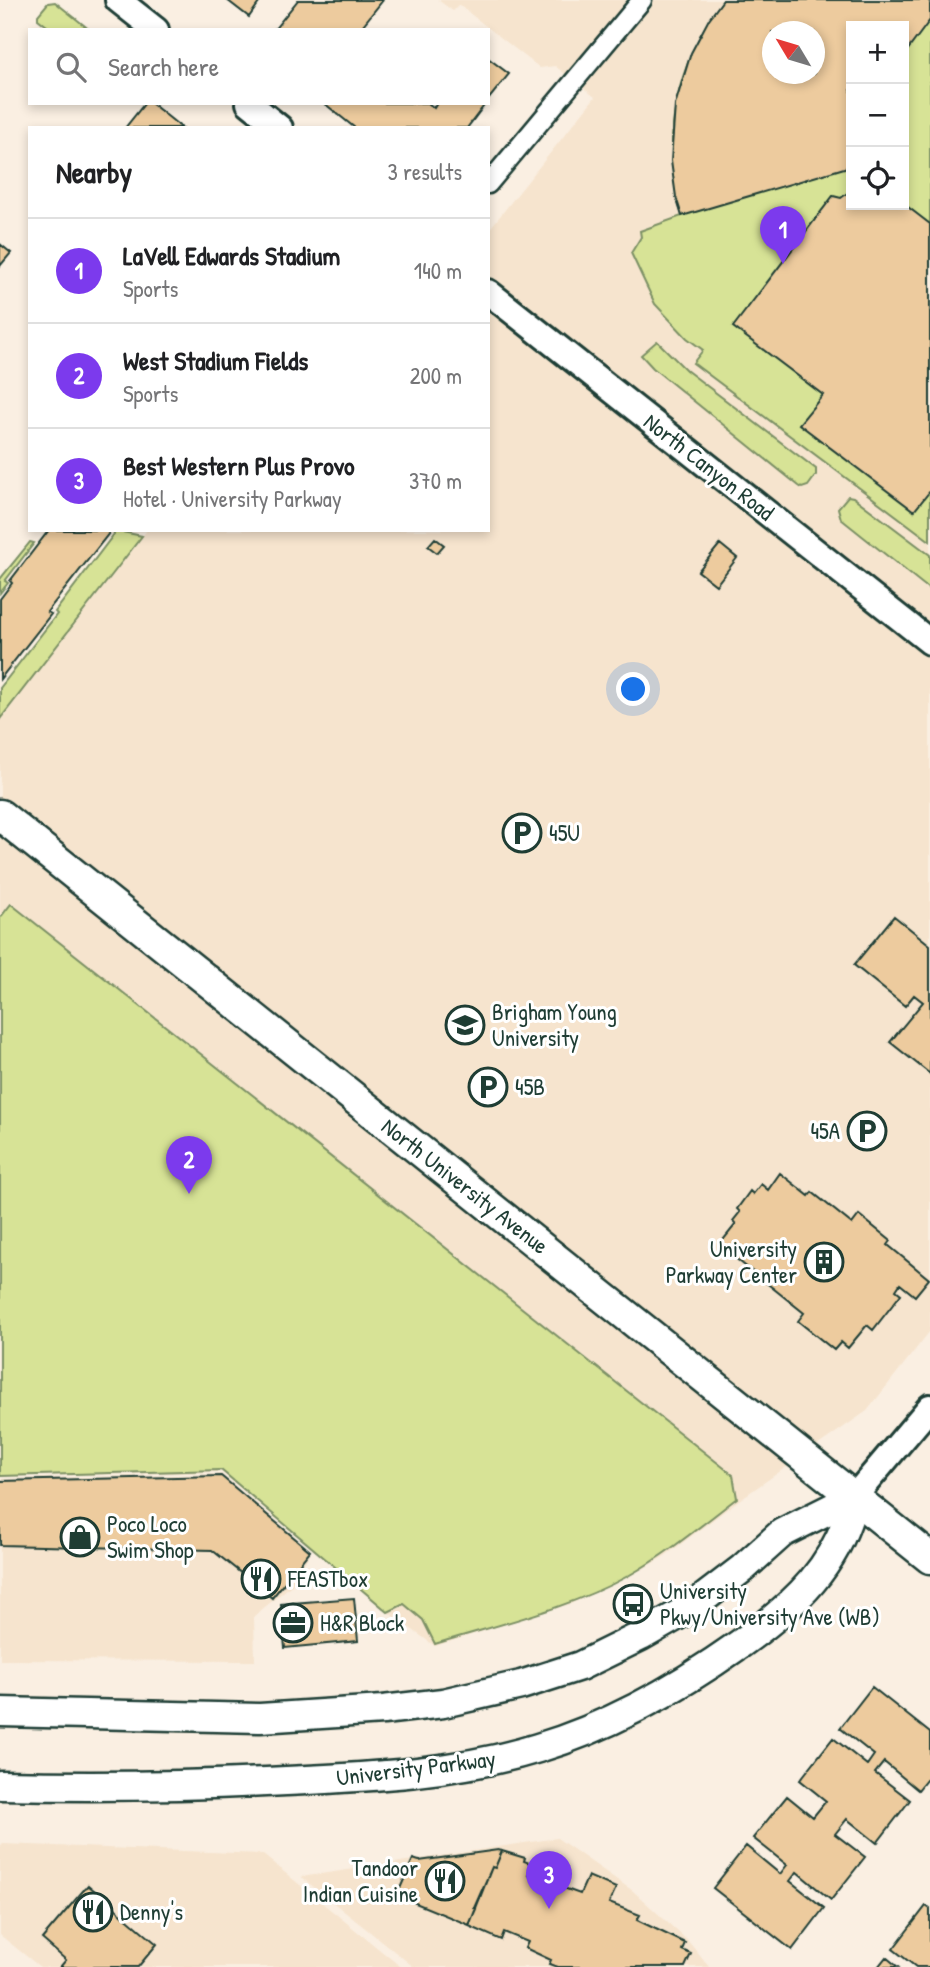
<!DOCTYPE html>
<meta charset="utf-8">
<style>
:root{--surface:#fff;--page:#f6f6f6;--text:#202124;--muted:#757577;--line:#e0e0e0;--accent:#7c3aed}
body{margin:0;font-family:"Patrick Hand",sans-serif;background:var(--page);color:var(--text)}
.controls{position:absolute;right:21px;top:21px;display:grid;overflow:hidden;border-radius:0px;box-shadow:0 4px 10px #0003}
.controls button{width:63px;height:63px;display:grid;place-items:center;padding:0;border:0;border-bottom:2px solid var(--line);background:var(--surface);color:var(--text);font:35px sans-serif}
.compass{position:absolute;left:762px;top:21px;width:63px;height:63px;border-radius:50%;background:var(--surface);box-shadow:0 4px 10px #0003;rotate:308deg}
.you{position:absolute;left:634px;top:690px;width:24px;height:24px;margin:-18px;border:5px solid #fff;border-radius:50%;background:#1a73e8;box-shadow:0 0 0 10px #1a73e833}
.badge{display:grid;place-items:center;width:46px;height:46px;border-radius:50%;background:var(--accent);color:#fff;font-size:23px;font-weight:700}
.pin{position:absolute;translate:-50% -58px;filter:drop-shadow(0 2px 4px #0008)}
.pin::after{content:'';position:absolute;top:37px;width:24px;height:21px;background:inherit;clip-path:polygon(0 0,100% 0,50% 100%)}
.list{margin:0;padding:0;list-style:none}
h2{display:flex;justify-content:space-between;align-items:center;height:91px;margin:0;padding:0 28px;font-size:30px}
h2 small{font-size:23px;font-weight:400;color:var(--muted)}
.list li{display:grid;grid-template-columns:46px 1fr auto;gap:21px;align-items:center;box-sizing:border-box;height:105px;padding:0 28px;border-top:2px solid var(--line)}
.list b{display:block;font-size:26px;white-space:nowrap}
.list p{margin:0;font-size:23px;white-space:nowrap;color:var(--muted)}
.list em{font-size:23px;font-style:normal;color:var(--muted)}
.icon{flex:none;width:38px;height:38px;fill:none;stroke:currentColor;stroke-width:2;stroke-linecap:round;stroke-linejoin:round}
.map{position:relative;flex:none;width:930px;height:1967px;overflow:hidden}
.search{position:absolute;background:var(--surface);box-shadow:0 4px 10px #0003;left:28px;top:28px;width:462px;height:77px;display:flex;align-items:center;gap:18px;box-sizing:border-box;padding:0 24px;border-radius:0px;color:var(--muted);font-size:26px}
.panel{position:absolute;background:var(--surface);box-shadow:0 4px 10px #0003;left:28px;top:126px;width:462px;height:406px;border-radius:0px}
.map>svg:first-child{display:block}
</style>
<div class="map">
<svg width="930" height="1967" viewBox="0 0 930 1967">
<rect width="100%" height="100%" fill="#faefe2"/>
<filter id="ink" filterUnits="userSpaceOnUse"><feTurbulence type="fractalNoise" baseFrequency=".0143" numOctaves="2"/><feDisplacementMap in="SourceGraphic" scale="14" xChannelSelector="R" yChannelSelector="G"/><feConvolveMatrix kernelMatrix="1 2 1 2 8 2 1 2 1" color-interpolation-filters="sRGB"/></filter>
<g filter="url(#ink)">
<!-- built -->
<path fill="#f6e4ce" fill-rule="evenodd" d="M438,0H930V1331L867,1411L739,1500L665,1556L628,1577L570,1604L435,1646L389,1613L221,1472L0,1477V719L147,530H488V231L595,97L555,66L540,68L459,5L453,11ZM851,26H904V205H851ZM772,32H814V74H772Z
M221,1474L311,1551L294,1583L254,1616L255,1661L0,1660V1479Z
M557,1838L633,1891L688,1941L709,1967H414L301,1877Z
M3,1844L262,1854L401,1967H40L0,1935V1847Z"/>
<!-- green -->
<path fill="#d7e396" stroke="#7b9065" stroke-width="2" fill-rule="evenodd" d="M723,0H930V541L693,363L703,350L687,338L655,304L631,253L641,237L640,231L682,216C659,140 676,63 723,0ZM851,26H904V205H851ZM772,32H814V74H772Z
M55,2L90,30H52L38,19V15L48,3Z
M657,341L686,370L816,469V475L808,486L802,488L799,486L653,368L641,355Z
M848,496L853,497L930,555V590L841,519L838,508Z
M113,530L142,536L0,719V688L57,614L55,612L114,534Z
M30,542L34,543L5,581L8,583L0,593V579Z
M11,904L733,1475L737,1498C702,1525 667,1554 628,1576C568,1609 500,1624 435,1644L423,1620L404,1604L388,1612L221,1470L0,1476V918Z"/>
<!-- building -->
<path fill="#edcb9e" stroke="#1f3d34" stroke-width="2" fill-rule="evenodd" d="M227,0H261L249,17Z
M298,0H383L359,30H274Z
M723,0H930V20L904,55V26H851V130L848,146L851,166L682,216L676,197L671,161L675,105L691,53L709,19ZM772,32H814V74H772Z
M488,58L509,74L488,100Z
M145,103H151L182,128H125Z
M324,103H428L434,108L437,103H486L467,128H355Z
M851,182V205L904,204L930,224V491L914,511L799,424L823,395L733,327L833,196L841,198L850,191L848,183Z
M0,244L11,253L0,266Z
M49,530H106L109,533L47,612L51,614L0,679V599L12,583L10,581Z
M435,538L444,545L437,553L428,546Z
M720,544L737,558L716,585L698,571Z
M894,916L930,945V1074L890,1042L923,1002L914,995L905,1006L854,965Z
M780,1173L809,1196L812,1192L852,1224L859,1215L891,1241L888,1245L929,1279L915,1296L900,1284L896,1290L901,1294L873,1330L867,1325L848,1348L841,1342L834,1350L798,1321L804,1313L719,1245L736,1224L733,1221L740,1212L737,1209L750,1191L753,1194L761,1184L768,1190Z
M221,1476L310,1551L272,1598L212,1550L0,1545V1481Z
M354,1598L358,1641L285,1648L281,1604Z
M872,1687L930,1733V1775L918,1790L884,1762L875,1773L910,1800L877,1843L847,1819L835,1834L865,1857L831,1900L797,1872L790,1881L824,1908L792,1950L713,1888L746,1846L780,1874L787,1865L753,1838L787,1796L813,1817L826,1801L800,1780L833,1738L867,1765L874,1755L840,1728Z
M498,1850L502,1851L495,1868L492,1867L474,1908L476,1909L469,1925L408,1900L409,1898L398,1893L413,1859L419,1861Z
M502,1851L525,1858L524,1861L532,1864L528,1875L580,1894L588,1876L616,1888L609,1903L640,1915L637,1920L685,1943L682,1950L691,1954L685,1967H557L549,1964L551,1960L525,1948L528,1942L504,1932L501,1940L469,1926L492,1867L495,1868Z
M88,1885L157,1944L138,1967H60L66,1960L42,1939Z
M926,1906L930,1909V1967H916L893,1949Z
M886,1957L898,1967H878Z"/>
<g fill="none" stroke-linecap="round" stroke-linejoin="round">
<defs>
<path id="minor" d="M488,184L642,0"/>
<path id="secondary" d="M118,0L156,30
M249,103L280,128
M488,292L930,642
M854,1497L930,1407"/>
<path id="primary" d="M0,1712L260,1718L383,1710L443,1703L521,1685L580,1666L641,1636L692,1607L743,1568L782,1533L854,1497
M0,1785C95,1787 191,1786 286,1781C371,1777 457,1773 538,1748C612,1726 678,1688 740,1644C795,1605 839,1565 854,1497"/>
<path id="trunk" d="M0,815L930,1558"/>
</defs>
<!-- minor casing -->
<use href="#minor" stroke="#1f3d34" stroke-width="23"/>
<!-- secondary casing -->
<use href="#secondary" stroke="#1f3d34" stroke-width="30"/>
<!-- primary casing -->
<use href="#primary" stroke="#1f3d34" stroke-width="33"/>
<!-- trunk casing -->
<use href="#trunk" stroke="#1f3d34" stroke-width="35"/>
<!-- minor -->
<use href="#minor" stroke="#fff" stroke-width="18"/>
<!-- secondary -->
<use href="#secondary" stroke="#fff" stroke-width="24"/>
<!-- primary -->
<use href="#primary" stroke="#fff" stroke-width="28"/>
<!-- trunk -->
<use href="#trunk" stroke="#fff" stroke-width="30"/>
</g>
</g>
<!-- icons -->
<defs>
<symbol id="parking-ring" viewBox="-11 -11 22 22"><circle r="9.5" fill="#fff" stroke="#1f3d34" stroke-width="1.5"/><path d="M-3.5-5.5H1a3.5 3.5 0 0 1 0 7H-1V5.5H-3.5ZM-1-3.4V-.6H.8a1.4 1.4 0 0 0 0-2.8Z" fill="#1f3d34"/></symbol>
<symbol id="university-ring" viewBox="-11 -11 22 22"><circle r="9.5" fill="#fff" stroke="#1f3d34" stroke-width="1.5"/><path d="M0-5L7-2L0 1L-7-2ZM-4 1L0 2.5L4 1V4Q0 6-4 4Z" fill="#1f3d34"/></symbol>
<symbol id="building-ring" viewBox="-11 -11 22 22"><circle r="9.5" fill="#fff" stroke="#1f3d34" stroke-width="1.5"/><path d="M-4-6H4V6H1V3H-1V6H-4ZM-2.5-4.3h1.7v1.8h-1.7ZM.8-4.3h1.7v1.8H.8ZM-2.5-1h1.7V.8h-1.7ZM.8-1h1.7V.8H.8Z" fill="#1f3d34"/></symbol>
<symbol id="shop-ring" viewBox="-11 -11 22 22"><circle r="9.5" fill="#fff" stroke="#1f3d34" stroke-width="1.5"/><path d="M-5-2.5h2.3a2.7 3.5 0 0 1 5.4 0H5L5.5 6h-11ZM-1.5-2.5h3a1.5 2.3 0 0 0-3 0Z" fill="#1f3d34"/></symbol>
<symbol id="restaurant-ring" viewBox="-11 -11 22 22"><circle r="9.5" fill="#fff" stroke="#1f3d34" stroke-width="1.5"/><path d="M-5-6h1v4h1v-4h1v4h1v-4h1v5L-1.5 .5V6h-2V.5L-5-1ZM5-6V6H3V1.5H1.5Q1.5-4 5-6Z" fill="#1f3d34"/></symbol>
<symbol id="bus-ring" viewBox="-11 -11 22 22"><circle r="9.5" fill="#fff" stroke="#1f3d34" stroke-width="1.5"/><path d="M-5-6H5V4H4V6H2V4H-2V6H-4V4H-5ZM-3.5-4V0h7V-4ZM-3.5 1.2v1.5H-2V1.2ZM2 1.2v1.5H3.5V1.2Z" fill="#1f3d34"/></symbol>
<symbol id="office-ring" viewBox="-11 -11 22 22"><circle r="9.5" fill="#fff" stroke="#1f3d34" stroke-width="1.5"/><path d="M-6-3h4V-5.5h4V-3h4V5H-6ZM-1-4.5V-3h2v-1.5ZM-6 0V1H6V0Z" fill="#1f3d34"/></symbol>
</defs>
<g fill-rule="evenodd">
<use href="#parking-ring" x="500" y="811" width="44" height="44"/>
<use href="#university-ring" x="443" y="1003" width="44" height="44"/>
<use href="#parking-ring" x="466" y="1065" width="44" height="44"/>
<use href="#parking-ring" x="845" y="1109" width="44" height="44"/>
<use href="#building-ring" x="802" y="1240" width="44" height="44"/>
<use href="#shop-ring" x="58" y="1515" width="44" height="44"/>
<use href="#restaurant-ring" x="239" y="1557" width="44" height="44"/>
<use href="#bus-ring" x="611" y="1582" width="44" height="44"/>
<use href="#office-ring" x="271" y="1601" width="44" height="44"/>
<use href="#restaurant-ring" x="423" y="1859" width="44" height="44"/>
<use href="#restaurant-ring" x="71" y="1890" width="44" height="44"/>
</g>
<g text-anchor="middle" stroke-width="6" stroke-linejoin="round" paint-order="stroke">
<!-- street labels -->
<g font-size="23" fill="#1f3d34" stroke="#fff">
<text transform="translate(709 467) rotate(38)" y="8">North Canyon Road</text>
<text transform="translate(465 1186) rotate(38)" y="8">North University Avenue</text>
<text transform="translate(416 1768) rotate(-7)" y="8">University Parkway</text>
</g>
<!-- poi labels -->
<g font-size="23" fill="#1f3d34" stroke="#fff" text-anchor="start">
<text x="549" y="841">45U</text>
<text x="492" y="1020">Brigham Young<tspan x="492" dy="26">University</tspan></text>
<text x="515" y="1095">45B</text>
<text x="840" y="1139" text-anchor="end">45A</text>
<text x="797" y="1257" text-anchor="end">University<tspan x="797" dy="26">Parkway Center</tspan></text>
<text x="107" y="1532">Poco Loco<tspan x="107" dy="26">Swim Shop</tspan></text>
<text x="288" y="1587">FEASTbox</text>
<text x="660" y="1599">University<tspan x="660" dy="26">Pkwy/University Ave (WB)</tspan></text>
<text x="320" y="1631">H&amp;R Block</text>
<text x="418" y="1876" text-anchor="end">Tandoor<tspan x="418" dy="26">Indian Cuisine</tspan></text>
<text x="120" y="1920">Denny's</text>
</g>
</g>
</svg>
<div class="controls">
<button>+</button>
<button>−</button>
<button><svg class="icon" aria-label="locate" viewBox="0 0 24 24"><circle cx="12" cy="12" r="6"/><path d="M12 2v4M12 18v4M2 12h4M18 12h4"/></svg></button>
</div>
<svg class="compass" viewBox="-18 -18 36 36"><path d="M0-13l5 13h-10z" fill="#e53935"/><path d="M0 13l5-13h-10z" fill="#757577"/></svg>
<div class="you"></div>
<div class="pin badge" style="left:783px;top:264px">1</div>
<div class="pin badge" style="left:189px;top:1194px">2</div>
<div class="pin badge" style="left:549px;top:1909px">3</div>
<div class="search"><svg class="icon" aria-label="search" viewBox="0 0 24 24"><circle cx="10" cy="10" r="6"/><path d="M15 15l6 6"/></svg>Search here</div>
<section class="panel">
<h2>Nearby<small>3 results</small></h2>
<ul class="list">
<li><span class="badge">1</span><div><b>LaVell Edwards Stadium</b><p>Sports</p></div><em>140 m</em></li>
<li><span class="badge">2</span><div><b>West Stadium Fields</b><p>Sports</p></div><em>200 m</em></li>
<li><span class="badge">3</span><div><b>Best Western Plus Provo</b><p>Hotel · University Parkway</p></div><em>370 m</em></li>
</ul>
</section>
</div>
